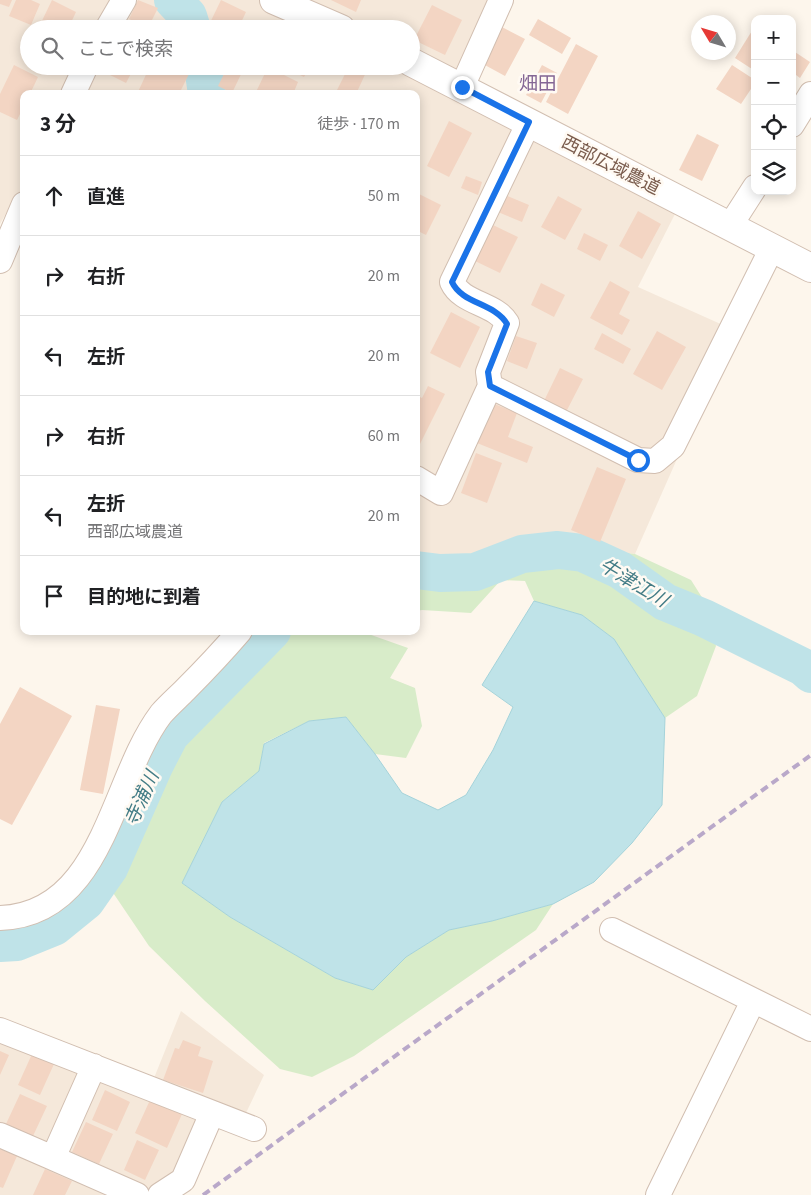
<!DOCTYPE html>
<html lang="ja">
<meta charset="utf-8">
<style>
:root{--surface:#fff;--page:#f2f2f2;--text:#202124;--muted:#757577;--line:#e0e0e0}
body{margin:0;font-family:"Source Sans 3","Noto Sans JP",sans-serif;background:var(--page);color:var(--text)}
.controls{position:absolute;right:15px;top:15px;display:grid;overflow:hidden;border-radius:10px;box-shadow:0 2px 12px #0003}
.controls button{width:45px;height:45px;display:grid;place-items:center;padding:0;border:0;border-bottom:1px solid var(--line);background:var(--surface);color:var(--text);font:25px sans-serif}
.compass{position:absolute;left:691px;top:15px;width:45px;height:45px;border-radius:50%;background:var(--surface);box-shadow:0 2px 12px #0003;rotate:308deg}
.stop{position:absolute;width:15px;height:15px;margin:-11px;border:4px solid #1a73e8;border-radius:50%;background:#fff}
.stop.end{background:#1a73e8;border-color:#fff;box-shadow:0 1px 5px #0008}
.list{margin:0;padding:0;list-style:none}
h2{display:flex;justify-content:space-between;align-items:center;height:65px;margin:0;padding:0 20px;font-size:21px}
h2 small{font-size:16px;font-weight:400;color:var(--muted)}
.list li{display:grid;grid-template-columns:32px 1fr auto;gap:15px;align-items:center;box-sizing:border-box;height:80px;padding:0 20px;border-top:1px solid var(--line)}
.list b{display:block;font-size:19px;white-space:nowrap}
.list p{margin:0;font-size:16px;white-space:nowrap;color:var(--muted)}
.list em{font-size:16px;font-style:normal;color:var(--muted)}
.icon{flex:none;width:28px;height:28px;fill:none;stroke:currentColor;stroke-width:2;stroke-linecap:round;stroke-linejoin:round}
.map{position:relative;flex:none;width:811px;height:1195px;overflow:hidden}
.search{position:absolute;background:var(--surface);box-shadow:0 2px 12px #0003;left:20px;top:20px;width:400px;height:55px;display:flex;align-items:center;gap:12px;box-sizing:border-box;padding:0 18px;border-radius:28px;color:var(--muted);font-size:19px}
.panel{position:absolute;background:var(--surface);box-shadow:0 2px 12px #0003;left:20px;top:90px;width:400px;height:545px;border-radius:10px}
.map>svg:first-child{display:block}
</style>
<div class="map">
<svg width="811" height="1195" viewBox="0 0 811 1195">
<rect width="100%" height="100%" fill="#fdf6ec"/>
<!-- residential -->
<path fill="#f5e8da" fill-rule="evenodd" d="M0,0H487L447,94L675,214L638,287L734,330L635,554L544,542L495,556L427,560L416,549V94H24V211L9,208L0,224ZM29,29H411V66H29Z
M181,1011L264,1075L246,1113L226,1109L180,1195H0V1022L152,1083Z"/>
<!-- green -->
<path fill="#d8ecc9" d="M544,542L635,554L691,580L703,599L716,646L697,696L665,718L614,639L582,615L534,601L525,581L501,580L471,613L422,610L416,611V549L427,560L495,556Z
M252,631H360L408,648L390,678L415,688L422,726L406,758L375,754L346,717L309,721L264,743L259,771L222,802L182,883L230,917L335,978L373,990L406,957L449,930L492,921L553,904L536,930L354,1056L312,1077L280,1069L205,1001L149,946L97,869L163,725L218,673Z"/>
<!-- water -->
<path fill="#bfe3e8" stroke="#a5d3da" d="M534,601L582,615L614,639L665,718L662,805L632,843L594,882L553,904L492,921L449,930L406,957L373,990L335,978L230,917L182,883L222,802L259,771L264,744L309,721L346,717L375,754L402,793L438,810L466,795L493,750L513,707L482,685Z"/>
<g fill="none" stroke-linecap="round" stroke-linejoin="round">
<!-- river -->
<path stroke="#bfe3e8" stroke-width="38" d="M173,0L188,16L192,29
M203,66L207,94
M416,570L440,573L475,572L522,554L558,550L583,553L620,570L665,602L704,618L803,667L811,674
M0,943L17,942L54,927L86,901L109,868L154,766L170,735L272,631"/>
</g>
<!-- building -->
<path fill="#f3d5c3" d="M0,0H12L9,7L0,4Z
M16,0H31L40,4L31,25L9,16Z
M52,0L76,12L68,29H38Z
M138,0L158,8L148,28L129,19Z
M221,0L246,12L238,29H207Z
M331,0H361L356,12Z
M432,5L462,20L445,55L414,40Z
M538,19L571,38L562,54L529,35Z
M279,21L295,29H276Z
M755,26V71L735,58Z
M502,27L525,39L505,76L483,64Z
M576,44L598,56L568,114L546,102Z
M792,50L810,62L800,78L792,72Z
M14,65L38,77L30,94H24V106L17,120L0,112V94Z
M542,65L557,73L541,103L526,95Z
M732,65L755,80V83L741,104L716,89Z
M107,66H135L126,83L104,72Z
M150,66H172L189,74L179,94H137Z
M228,66H245L232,93L218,86Z
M282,66H310L304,77Z
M349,66H369L356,94H344L337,90Z
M268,67L298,82L293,94H255Z
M449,121L472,133L449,177L427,166Z
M697,134L719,145L702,181L679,170Z
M466,176L482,182L478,195L461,188Z
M417,193L441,205L426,235L420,232L416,239Z
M505,195L529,205L522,222L498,212Z
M558,196L582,209L565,240L541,227Z
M638,211L661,224L642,259L619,246Z
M493,225L518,237L500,273L475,261Z
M584,233L608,245L600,261L577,249Z
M610,281L630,292L619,314L630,320L622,335L590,318Z
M541,283L565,295L554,317L531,305Z
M451,312L480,327L460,368L430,353Z
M657,331L686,347L662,390L633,374Z
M602,333L631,349L623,364L594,349Z
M516,336L537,343L527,369L507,361Z
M560,368L583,379L566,412L544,401Z
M428,386L445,394L416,452V395L422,398Z
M492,403L517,413L508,437L533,447L527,463L477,443Z
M476,453L502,463L487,503L461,493Z
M597,467L626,479L600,542L571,530Z
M20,687L72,716L12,825L0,819V724Z
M96,705L120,709L103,794L80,790Z
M183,1040L201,1047L198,1056L213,1061L203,1093L163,1080L175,1048L179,1049Z
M0,1051L9,1055L0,1075Z
M32,1054L54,1064L40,1095L18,1085Z
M105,1090L130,1102L117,1131L92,1120Z
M20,1094L47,1106L33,1136L6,1124Z
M150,1100L182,1114L167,1148L135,1133Z
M86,1122L113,1134L99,1164L72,1152Z
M137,1140L159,1150L145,1180L124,1170Z
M0,1149L17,1156L3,1188L0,1187Z
M45,1169L72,1181L65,1195H33Z"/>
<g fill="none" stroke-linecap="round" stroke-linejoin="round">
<defs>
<path id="minor" d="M107,29L124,0
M462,87L501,0
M73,94L86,66
M792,125L811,94
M730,226L755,187
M0,261L24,204
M490,386L638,460L655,461L673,446L772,248
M416,478L441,493L490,386L488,372L507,323C495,303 462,304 452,282L529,122
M0,918C104,915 111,780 161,714C168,706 177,698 185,690C204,671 222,652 240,631
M612,930L811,1029
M0,1030L254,1129
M0,1135L53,1158L94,1066
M53,1158L137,1195
M160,1195L183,1180L212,1113
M658,1195L753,1001"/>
<path id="tertiary" d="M274,0L341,29
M411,62L811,268"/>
</defs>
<!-- minor casing -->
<use href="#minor" stroke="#d1beb0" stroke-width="26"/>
<!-- tertiary casing -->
<use href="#tertiary" stroke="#d1beb0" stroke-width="30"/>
<!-- minor -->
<use href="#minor" stroke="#fff" stroke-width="24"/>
<!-- tertiary -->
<use href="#tertiary" stroke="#fff" stroke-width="28"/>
<!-- rail -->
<path stroke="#b9a8c9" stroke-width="4" stroke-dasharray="8 5" stroke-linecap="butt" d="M203,1195L811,755"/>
</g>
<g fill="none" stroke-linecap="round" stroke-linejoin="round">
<!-- route -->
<path stroke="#1a73e8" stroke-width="6" d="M462,87L529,122L452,282C462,304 495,303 507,324L488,372L490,386L638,460"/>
</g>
<g text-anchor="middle" stroke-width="5" stroke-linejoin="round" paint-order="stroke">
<!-- street labels -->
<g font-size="18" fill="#7a5c4d" stroke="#fffaf3">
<text transform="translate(611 165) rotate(27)" y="6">西部広域農道</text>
</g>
<!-- neighbourhood labels -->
<g font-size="19" fill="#846695" stroke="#fffaf3">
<text x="538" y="90">畑田</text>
</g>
<!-- water labels -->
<g font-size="19" font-style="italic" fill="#437c86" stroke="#fffaf3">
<text transform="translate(634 582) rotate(31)" y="7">牛津江川</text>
<text transform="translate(141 798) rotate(-66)" y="7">寺浦川</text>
</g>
</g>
</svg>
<div class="controls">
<button>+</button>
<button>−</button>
<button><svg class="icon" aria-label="locate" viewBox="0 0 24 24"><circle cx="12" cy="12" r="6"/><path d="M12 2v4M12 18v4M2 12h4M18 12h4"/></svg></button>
<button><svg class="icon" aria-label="layers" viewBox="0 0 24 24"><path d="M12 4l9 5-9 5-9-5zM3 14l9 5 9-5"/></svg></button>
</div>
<svg class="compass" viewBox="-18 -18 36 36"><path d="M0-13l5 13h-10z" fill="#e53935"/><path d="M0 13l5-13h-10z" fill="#757577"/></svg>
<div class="stop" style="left:638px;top:460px"></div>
<div class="stop end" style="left:462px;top:87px"></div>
<div class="search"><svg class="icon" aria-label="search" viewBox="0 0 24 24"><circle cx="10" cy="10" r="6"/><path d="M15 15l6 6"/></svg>ここで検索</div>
<section class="panel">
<h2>3 分<small>徒歩 · 170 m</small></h2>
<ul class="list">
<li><svg class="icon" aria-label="ahead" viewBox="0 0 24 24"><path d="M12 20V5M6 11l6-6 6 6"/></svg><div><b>直進</b></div><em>50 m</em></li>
<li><svg class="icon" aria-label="right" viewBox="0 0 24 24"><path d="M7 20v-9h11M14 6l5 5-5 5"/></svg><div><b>右折</b></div><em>20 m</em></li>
<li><svg class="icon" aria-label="left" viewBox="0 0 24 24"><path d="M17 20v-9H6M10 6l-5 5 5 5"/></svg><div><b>左折</b></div><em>20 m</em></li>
<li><svg class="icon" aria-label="right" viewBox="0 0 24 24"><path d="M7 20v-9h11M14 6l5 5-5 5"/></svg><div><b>右折</b></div><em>60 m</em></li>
<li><svg class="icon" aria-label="left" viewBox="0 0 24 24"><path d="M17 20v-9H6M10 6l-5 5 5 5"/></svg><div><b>左折</b><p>西部広域農道</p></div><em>20 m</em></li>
<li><svg class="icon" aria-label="arrive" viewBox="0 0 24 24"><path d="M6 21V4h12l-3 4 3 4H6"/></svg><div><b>目的地に到着</b></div></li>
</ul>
</section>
</div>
